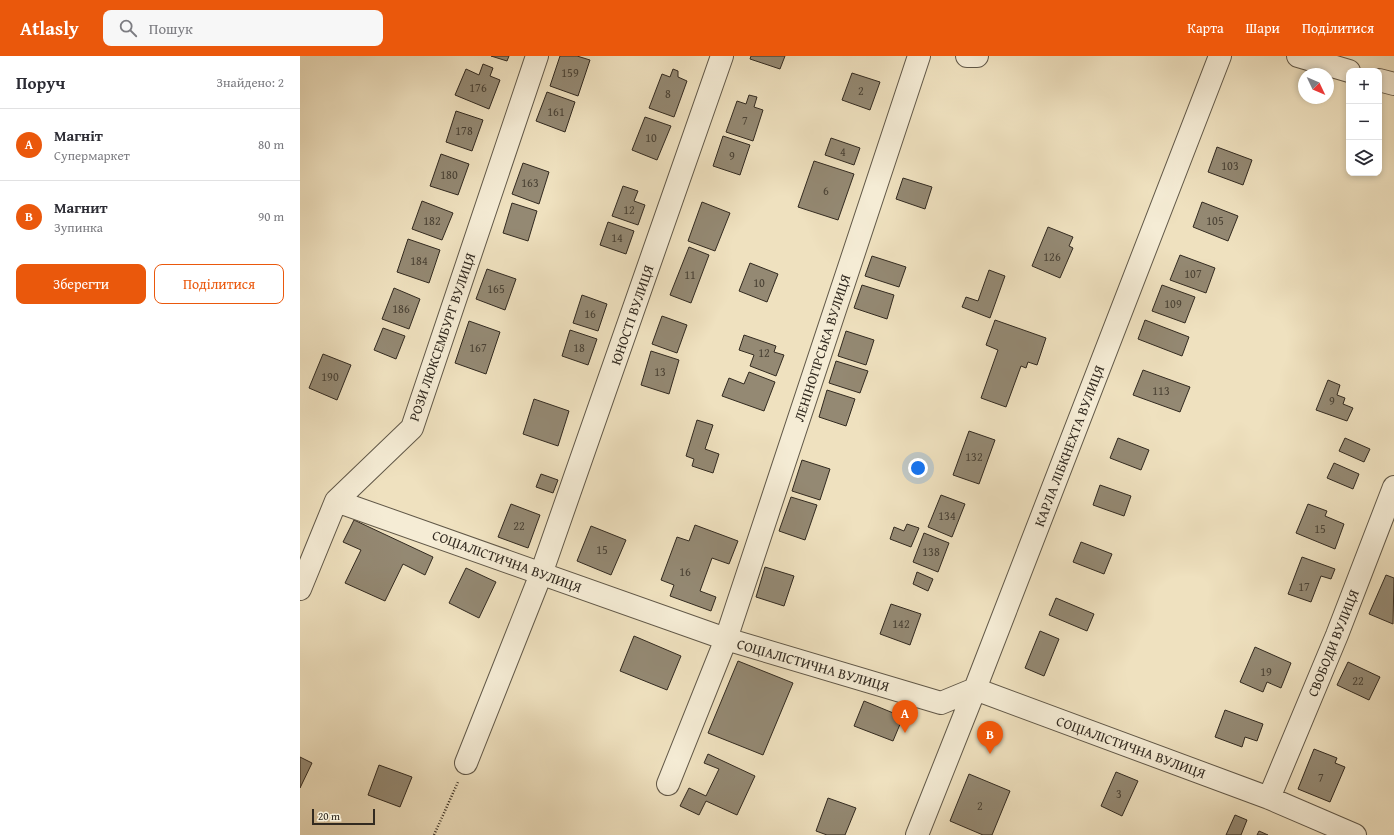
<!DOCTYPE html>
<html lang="uk">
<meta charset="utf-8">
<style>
:root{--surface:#fff;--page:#f7f7f7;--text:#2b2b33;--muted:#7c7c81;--line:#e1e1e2;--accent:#ea580c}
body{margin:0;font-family:"Gentium Book Plus",serif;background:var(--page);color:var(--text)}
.controls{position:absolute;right:12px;top:12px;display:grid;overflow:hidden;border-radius:8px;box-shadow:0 2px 6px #0003}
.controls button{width:36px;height:36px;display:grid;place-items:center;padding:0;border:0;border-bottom:1px solid var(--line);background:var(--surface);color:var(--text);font:20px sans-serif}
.compass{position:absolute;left:998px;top:12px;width:36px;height:36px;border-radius:50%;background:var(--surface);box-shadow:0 2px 6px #0003;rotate:134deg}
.scale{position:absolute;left:12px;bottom:10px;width:63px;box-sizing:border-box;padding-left:4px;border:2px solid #322a20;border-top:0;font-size:11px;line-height:14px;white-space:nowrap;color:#322a20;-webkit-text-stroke:3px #f5ecd5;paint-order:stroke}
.you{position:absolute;left:618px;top:412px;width:14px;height:14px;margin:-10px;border:3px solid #fff;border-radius:50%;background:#1a73e8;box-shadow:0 0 0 6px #1a73e833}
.badge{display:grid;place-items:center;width:26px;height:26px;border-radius:50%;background:var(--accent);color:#fff;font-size:13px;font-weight:700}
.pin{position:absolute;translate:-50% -33px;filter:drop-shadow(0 1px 2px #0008)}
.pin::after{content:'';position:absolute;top:21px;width:14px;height:12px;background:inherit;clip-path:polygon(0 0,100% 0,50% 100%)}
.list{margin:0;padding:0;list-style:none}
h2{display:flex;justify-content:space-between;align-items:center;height:52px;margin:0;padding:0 16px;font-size:17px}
h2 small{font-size:13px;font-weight:400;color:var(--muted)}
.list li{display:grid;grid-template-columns:26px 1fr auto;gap:12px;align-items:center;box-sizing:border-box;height:72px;padding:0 16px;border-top:1px solid var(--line)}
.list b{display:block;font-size:15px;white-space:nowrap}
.list p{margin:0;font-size:13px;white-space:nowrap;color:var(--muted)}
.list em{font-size:13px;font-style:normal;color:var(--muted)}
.actions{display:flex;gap:8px;padding:12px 16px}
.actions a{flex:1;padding:9px 0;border:1px solid var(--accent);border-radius:8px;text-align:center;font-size:14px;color:var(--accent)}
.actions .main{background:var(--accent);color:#fff}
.icon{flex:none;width:22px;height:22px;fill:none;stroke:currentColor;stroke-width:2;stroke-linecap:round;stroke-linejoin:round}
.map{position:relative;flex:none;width:1094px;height:779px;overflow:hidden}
header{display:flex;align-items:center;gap:24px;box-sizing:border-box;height:56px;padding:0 20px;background:var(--accent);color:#fff}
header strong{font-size:19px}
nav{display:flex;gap:22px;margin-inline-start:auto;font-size:14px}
.search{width:280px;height:36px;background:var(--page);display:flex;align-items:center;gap:10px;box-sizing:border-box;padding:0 14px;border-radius:8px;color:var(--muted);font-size:15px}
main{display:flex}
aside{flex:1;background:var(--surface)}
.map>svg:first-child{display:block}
</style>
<header>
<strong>Atlasly</strong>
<div class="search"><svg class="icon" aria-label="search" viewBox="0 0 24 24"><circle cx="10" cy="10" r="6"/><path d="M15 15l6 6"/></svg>Пошук</div>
<nav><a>Карта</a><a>Шари</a><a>Поділитися</a></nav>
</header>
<main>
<aside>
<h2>Поруч<small>Знайдено: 2</small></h2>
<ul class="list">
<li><span class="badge">A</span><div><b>Магніт</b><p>Супермаркет</p></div><em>80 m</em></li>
<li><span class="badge">B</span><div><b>Магнит</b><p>Зупинка</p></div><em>90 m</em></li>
</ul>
<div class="actions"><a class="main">Зберегти</a><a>Поділитися</a></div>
</aside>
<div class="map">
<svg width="1094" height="779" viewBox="0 0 1094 779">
<rect width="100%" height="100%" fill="#efe1bf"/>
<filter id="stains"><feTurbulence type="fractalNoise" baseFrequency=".005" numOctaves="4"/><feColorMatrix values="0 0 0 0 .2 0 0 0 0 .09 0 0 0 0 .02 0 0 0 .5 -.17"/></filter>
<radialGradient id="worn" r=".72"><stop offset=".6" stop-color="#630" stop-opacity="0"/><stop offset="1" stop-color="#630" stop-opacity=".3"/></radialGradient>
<!-- building -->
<path fill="#948973" stroke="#322a20" d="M191,0H209L207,5Z
M260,0H277L290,4L278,40L250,30Z
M451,0H485L480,13L450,3Z
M183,8L193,12L190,20L200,24L189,53L155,39L166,13L179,19Z
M373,13L378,15V21L387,25L374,61L349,52L362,18L370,21Z
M552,17L580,26L570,54L542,44Z
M247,36L275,46L265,76L236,65Z
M449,39L457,41L454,51L463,54L453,85L426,76L437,45L446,48Z
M156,55L183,64L172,95L146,86Z
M345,61L371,70L357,104L332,94Z
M423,80L450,89L440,119L413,110Z
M531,82L560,92L554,109L525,99Z
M917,91L952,104L943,129L908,116Z
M141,98L169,108L158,139L130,130Z
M514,105L554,118L538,164L498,151Z
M223,107L249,116L239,148L212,138Z
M603,122L632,131L625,153L596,143Z
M323,130L338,135L334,145L345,149L338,169L312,160Z
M122,145L153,157L142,184L112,173Z
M402,146L430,157L415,195L388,185Z
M902,146L938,160L928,185L893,171Z
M212,147L237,155L228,185L203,177Z
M308,166L334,175L326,198L300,189Z
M748,171L773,181L769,190L773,192L760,222L732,210Z
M108,183L140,194L129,227L97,216Z
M389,191L409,199L391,247L370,239Z
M880,199L915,212L906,237L870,224Z
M572,200L606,211L599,231L565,220Z
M450,207L478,218L467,246L439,235Z
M187,213L216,223L205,254L176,243Z
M689,214L705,220L690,262L662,251L666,241L678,245Z
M562,229L594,239L587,263L554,252Z
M862,229L895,241L885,267L852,255Z
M94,232L120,243L109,273L82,263Z
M282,239L307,248L298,275L273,267Z
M362,260L387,269L377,297L352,288Z
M695,264L746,282L737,309L728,306L726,312L721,310L706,351L681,342L698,294L686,289Z
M845,264L889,281L882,300L838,283Z
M169,265L200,276L186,318L155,307Z
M83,272L105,280L96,303L74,294Z
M270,274L297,283L288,309L262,300Z
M546,275L574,284L566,309L538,300Z
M444,279L476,290L474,296L484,299L476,320L450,310L454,299L439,294Z
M351,295L379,304L369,338L341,329Z
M23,298L51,309L37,344L9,332Z
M536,305L568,315L560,337L529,327Z
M843,314L890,331L880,356L833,339Z
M449,316L475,326L464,355L422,340L429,322L444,328Z
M1028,324L1040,329L1037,339L1045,342L1043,348L1053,352L1047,365L1016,354Z
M527,334L555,343L546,370L519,361Z
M234,343L269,355L258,390L223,378Z
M397,364L413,369L405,393L419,398L413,417L392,410L394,403L386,400Z
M669,375L695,384L679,428L653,419Z
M818,382L849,394L841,414L810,402Z
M1045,382L1070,393L1064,406L1039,395Z
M502,404L530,413L520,444L492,435Z
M1034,407L1059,418L1053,433L1027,422Z
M241,418L258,424L253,437L236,431Z
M800,429L831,440L824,460L793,449Z
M641,439L665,448L652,481L628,471Z
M491,441L517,449L505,484L479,475Z
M211,448L240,459L228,492L198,481Z
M1008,448L1027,455L1025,460L1044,468L1035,493L996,477Z
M54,464L133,501L125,519L103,508L85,545L45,527L61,494L43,486Z
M607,468L619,472L611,491L590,483L594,471L604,475Z
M395,469L438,485L429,508L412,502L400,535L416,541L411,555L370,540L374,529L361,524L377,481L389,485Z
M291,470L326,484L311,519L277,505Z
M624,477L649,487L638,516L613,506Z
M781,486L812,498L804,518L773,506Z
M1002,501L1035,513L1031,523L1021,520L1011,546L988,538Z
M465,511L494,520L484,550L456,541Z
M166,512L196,526L179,562L149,547Z
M617,516L633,523L628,535L613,528Z
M1086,519L1094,522L1093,568L1069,558Z
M756,542L794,558L787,575L749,559Z
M591,548L621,558L610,589L580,578Z
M740,575L759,583L744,620L725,612Z
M334,580L381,600L367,634L320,615Z
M955,591L991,607L981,632L967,626L963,636L940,626Z
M438,605L493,627L463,699L408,677Z
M1048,606L1080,621L1069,644L1037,629Z
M564,645L603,661L593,685L554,670Z
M925,654L963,668L957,685L945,681L942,691L915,681Z
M1014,693L1037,702L1035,707L1045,711L1030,746L998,733Z
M408,698L455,720L437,759L406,745L399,759L380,750L389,732L406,740L419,713L404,707Z
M0,701L12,707L0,732Z
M79,709L112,721L100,751L68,739Z
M816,716L838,725L822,760L801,750Z
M669,718L710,735L692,779H683L650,765Z
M528,742L556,752L545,779H527L516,775Z
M935,759L947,764L941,779H926Z
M959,775L968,779H957Z"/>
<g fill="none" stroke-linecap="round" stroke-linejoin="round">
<defs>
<path id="minor" d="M667,0H677
M998,0L1049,15
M1079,24L1094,28
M36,445L426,583L641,647L675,633L969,742L1055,779
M0,533L36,445L112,372L237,0
M166,707L241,518L422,0
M368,728L426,583L619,0
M969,742L1037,579L1094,431
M617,779L675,633L920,0"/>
</defs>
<!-- minor casing -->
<use href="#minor" stroke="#615848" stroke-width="24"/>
<!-- path -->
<path stroke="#322a20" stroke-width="2.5" stroke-dasharray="1 2" stroke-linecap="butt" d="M134,779L158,726"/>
<!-- minor -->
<use href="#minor" stroke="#f5ecd5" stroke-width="22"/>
</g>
<g text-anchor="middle" stroke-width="3" stroke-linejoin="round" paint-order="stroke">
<!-- number labels -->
<g font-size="12" fill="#4a4235">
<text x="270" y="21">159</text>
<text x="178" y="36">176</text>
<text x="561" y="39">2</text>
<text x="368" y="42">8</text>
<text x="256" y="60">161</text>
<text x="445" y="69">7</text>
<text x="164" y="79">178</text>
<text x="351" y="86">10</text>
<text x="543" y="100">4</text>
<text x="432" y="104">9</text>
<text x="930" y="114">103</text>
<text x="149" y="123">180</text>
<text x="230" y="131">163</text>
<text x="526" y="139">6</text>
<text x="329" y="158">12</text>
<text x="132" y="169">182</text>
<text x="915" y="169">105</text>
<text x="317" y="186">14</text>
<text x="752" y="205">126</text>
<text x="119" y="209">184</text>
<text x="893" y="222">107</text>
<text x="390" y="223">11</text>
<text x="459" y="231">10</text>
<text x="196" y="237">165</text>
<text x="873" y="252">109</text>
<text x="101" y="257">186</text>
<text x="290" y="262">16</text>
<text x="178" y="296">167</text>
<text x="279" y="296">18</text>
<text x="464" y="301">12</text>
<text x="360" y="320">13</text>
<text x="30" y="325">190</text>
<text x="861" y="339">113</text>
<text x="1032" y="349">9</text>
<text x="674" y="405">132</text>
<text x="647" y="464">134</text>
<text x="219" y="474">22</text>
<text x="1020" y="477">15</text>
<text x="302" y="498">15</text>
<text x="631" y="500">138</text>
<text x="385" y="520">16</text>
<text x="1004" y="535">17</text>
<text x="601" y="572">142</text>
<text x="966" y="620">19</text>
<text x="1058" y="629">22</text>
<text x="1021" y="726">7</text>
<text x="819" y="742">3</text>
<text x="680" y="754">2</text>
</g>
<!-- street labels -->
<g font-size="14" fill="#322a20" stroke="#f5ecd5">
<text transform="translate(332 259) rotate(-71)" y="5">ЮНОСТІ ВУЛИЦЯ</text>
<text transform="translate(142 281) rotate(-71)" y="5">РОЗИ ЛЮКСЕМБУРГ ВУЛИЦЯ</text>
<text transform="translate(522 292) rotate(-72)" y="5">ЛЕНІНОГІРСЬКА ВУЛИЦЯ</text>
<text transform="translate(769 390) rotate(-69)" y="5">КАРЛА ЛІБКНЕХТА ВУЛИЦЯ</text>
<text transform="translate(207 505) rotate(20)" y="5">СОЦІАЛІСТИЧНА ВУЛИЦЯ</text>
<text transform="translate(1033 587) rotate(-68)" y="5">СВОБОДИ ВУЛИЦЯ</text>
<text transform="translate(513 609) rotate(16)" y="5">СОЦІАЛІСТИЧНА ВУЛИЦЯ</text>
<text transform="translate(831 691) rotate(20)" y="5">СОЦІАЛІСТИЧНА ВУЛИЦЯ</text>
</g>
</g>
<rect width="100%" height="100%" filter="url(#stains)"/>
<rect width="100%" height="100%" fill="url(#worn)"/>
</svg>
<div class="controls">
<button>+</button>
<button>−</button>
<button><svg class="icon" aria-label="layers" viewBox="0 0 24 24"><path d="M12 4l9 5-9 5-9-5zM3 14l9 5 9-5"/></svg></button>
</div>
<svg class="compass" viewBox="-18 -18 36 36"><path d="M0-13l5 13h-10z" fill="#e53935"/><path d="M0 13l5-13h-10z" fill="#7c7c81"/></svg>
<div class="scale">20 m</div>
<div class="you"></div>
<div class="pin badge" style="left:605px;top:677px">A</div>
<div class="pin badge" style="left:690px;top:698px">B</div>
</div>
</main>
